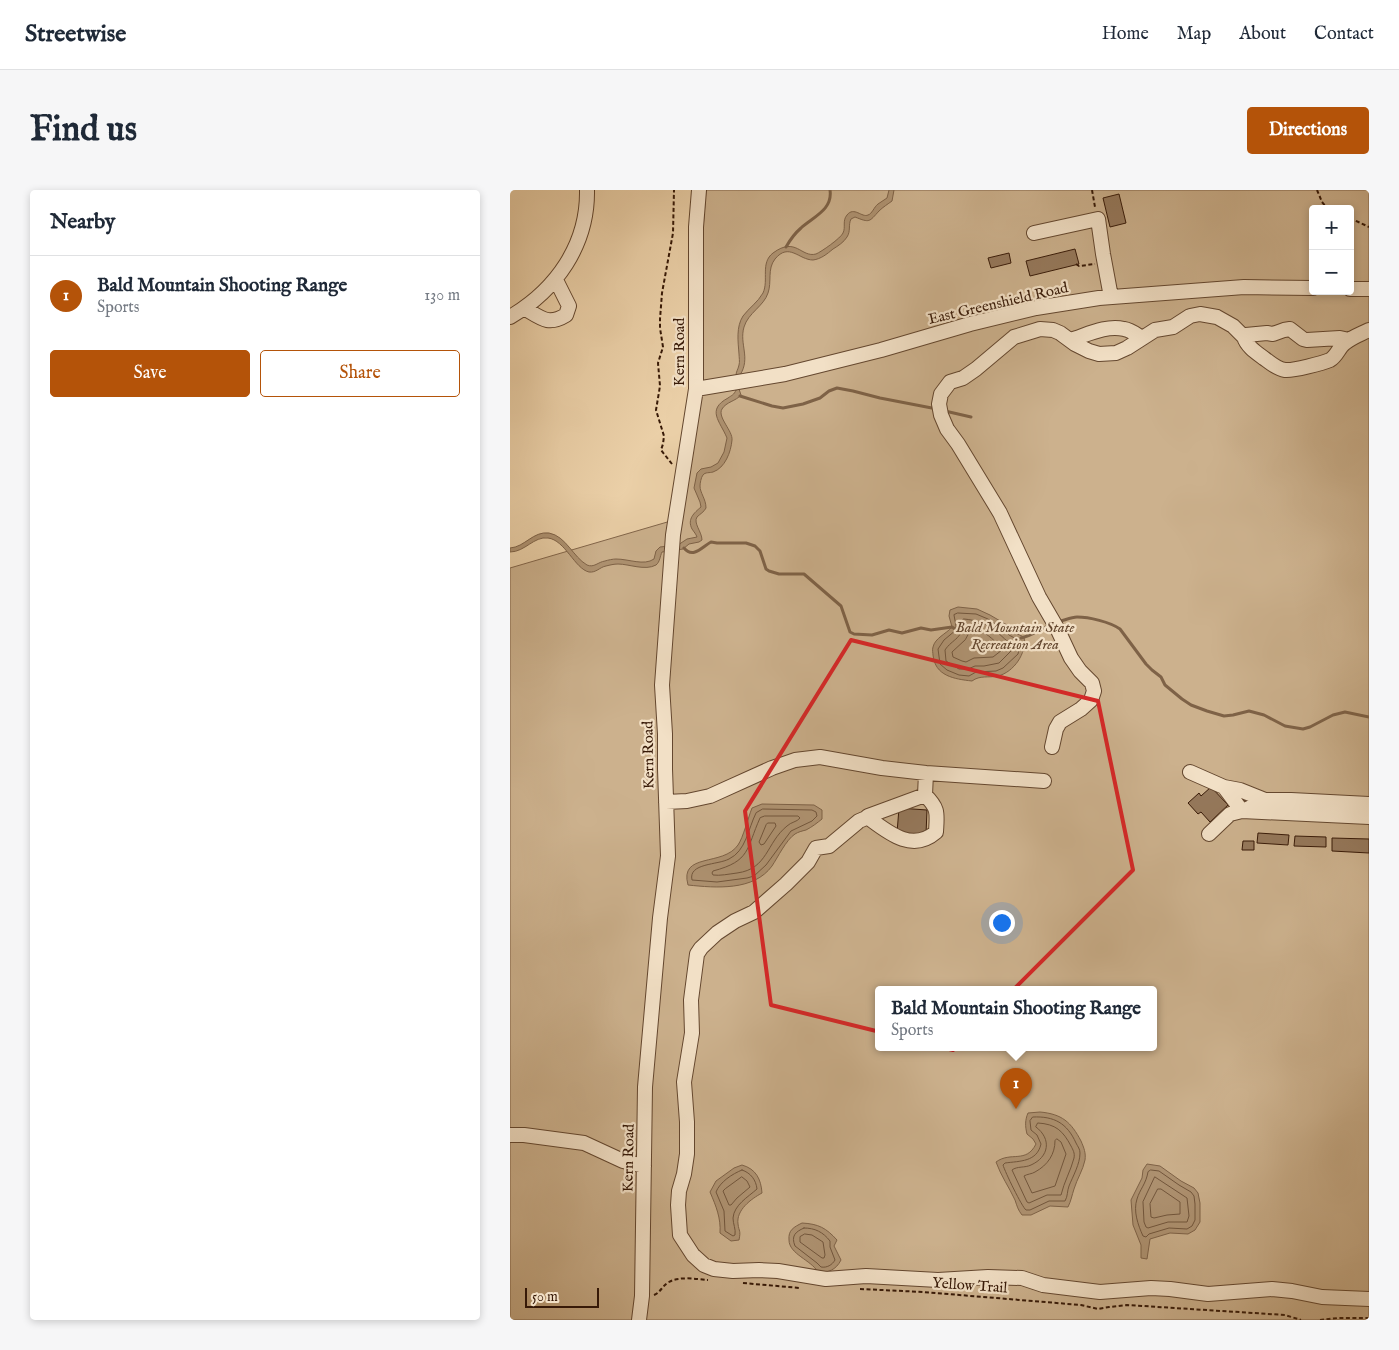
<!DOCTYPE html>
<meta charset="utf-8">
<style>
:root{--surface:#fff;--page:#f6f6f7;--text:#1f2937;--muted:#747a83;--line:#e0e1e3;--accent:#b45309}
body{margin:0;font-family:"IM FELL English",serif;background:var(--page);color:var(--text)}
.controls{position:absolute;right:15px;top:15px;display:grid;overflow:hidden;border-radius:5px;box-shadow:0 2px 8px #0003}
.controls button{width:45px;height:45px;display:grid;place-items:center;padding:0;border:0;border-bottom:1px solid var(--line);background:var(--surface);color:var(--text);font:25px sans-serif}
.scale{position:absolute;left:15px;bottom:12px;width:74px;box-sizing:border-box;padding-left:5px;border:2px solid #371907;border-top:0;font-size:14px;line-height:18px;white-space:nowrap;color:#371907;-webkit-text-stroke:4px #f2e0c6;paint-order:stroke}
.you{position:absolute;left:491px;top:732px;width:18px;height:18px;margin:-12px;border:4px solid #fff;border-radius:50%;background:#1a73e8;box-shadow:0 0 0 8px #1a73e833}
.badge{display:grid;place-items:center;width:32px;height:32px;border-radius:50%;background:var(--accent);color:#fff;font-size:16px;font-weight:700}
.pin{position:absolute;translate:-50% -41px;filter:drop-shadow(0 1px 2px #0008)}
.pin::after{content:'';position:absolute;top:26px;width:18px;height:15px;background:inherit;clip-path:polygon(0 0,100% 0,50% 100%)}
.popup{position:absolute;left:365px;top:796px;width:282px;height:65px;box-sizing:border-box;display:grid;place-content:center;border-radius:5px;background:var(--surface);filter:drop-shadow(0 1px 4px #0005);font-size:16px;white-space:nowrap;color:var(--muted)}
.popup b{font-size:19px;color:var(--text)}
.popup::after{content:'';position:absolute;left:50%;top:100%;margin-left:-10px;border:10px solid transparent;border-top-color:var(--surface)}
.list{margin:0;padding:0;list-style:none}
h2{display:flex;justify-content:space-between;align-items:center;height:65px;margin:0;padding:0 20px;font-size:21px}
h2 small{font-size:16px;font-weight:400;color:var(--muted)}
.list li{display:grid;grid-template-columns:32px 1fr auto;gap:15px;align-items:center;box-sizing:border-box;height:80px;padding:0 20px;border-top:1px solid var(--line)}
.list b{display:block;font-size:19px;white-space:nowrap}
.list p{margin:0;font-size:16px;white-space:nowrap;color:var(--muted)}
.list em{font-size:16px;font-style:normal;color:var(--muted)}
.actions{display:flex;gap:10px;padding:15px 20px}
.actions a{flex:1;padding:11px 0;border:1px solid var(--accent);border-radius:5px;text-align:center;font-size:18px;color:var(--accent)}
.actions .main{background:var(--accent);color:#fff}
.map{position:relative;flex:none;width:859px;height:1130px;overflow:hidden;border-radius:5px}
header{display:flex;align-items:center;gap:30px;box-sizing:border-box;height:70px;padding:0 25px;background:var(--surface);border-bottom:1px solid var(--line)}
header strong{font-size:24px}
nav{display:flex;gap:28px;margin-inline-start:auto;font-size:18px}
.intro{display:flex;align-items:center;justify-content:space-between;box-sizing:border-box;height:120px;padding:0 30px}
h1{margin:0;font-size:35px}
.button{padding:12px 22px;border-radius:5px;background:var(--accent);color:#fff;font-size:18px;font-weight:700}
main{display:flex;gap:30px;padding:0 30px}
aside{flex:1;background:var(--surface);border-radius:5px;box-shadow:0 2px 8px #0003}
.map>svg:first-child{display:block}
</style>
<header>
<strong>Streetwise</strong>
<nav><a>Home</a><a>Map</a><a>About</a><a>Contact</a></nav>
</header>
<div class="intro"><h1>Find us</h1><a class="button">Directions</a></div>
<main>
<aside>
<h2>Nearby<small></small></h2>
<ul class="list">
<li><span class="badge">1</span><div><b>Bald Mountain Shooting Range</b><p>Sports</p></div><em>130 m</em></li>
</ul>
<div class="actions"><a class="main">Save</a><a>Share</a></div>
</aside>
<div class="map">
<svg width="859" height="1130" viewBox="0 0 859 1130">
<rect width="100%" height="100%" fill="#ebd0a8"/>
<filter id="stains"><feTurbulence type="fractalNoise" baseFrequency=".004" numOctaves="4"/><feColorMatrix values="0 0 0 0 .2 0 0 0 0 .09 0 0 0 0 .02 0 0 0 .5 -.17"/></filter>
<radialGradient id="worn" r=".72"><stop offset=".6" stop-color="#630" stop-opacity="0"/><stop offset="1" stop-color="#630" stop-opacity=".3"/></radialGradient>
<!-- green -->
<path fill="#ccb18d" stroke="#82654a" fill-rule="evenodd" d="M196,0H859V1130H0V378L171,328ZM803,19H840V101H803ZM368,800H644V858H368Z"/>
<!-- water -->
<path fill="#ae9271" stroke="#7e6247" d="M379,0H384L382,11C378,14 373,17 369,21C359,32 360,33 345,27L341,29C338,35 341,41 337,47C334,52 328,56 323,59C317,64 311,69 303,70C289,70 279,52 265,69C257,79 262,92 258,103C254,116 238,123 234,137C229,154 241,168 230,185L226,186C226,181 228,180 229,175C230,172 229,167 229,164C228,151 226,137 233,126C239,118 248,112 253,103C259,90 250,73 263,63C286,46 291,68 306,64C311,62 331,48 333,43C336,37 332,31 337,25C344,16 352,28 358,25C362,24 364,17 368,14C371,12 374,10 377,8Z
M229,199L231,205C226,211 216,212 212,219C207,227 223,241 222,250C221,262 215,278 203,282C200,283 195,282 193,285C191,287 190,294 190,296C190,303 196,309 196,318C194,322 190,324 187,327C183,333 192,342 192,350L189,352L179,354L173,359L152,362C150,366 150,372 146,375C135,381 119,374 108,374C104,374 100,375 96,376C90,377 86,383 79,382C65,379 55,350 38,348C24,346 15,362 0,362V358C15,357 23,341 39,343C56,346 63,367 77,375C84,378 88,372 95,371C98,370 103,369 106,369C119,369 134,376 144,369L146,361L150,357L168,355L177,349L187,347C186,344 184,342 182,339C177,329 184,323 191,317L190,312L184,298L187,283L191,279L201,277L208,273L214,262L217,248C210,231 196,220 218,208C222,205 224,205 226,200Z
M448,417L467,419L480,425L497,435L501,441L514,447C517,463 504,482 488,486C478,488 470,485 462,491C444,489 425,486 423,465C423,463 422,460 423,457C425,448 436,444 442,437L439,426L440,420Z
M252,614L304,615L312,620V629C307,633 302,637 296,640C292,641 288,642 285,644C276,650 268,667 262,676C244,701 206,698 178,695C169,662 213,677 228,655C233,648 238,628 242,618Z
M530,922C552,924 561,932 571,951C574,958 576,963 575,970C573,980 567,989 564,999C562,1005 561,1011 558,1017L540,1016L521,1025H512C508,1020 507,1016 505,1010C499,997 491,986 486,972C501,961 516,974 526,954L523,949L517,944C515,936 515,930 518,923Z
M637,974L650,976L671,991L684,998L688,1003L690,1013V1032L685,1040L678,1044L660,1043L640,1049L637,1069L631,1068V1055L623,1035L621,1010L632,988L633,980Z
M232,975C246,979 251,989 252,1003C241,1009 226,1020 228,1034C229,1042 231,1040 229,1050L221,1051L210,1043C211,1028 206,1016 200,1002L206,991L224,978Z
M292,1033C309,1034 316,1038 327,1050L324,1056L331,1070C326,1080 318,1083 308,1082C301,1070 279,1064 279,1050C278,1040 284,1037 292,1033Z"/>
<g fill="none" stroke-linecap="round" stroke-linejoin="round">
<!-- shore -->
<path stroke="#72563c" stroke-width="1" d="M448,423L466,424L478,429L493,439L499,445L510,451V454L508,464L493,478L486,481L466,482L459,486L449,485L437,480L430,474L428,459L434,450L446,440V436L444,425Z
M454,429C466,430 478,434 487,442C493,447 496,451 503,455L502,460L489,473L474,476H465L458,479H449L436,471L435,460C442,449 455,448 452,431Z
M462,438C477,442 481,448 492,458V460L483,467L464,468L456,472L452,471L443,467L442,462L455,450Z
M253,619L302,620L306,622L307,626L302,631L281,641L256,675L244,686L237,688L207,692L182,690C178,673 208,675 219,669C236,661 238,639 246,623Z
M255,626H288L290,628C287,632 281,632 277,636C256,653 258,679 227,683C219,684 210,686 203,685L202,683L203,681C241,671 236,659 250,628Z
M258,633H265L266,636L254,654L251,655L249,652L256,635Z
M523,927C544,926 557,933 566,953C568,957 570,959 570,963C570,974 563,986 559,996C557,1001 558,1006 555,1011H539L520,1020H516C512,1017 495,982 493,975L495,973C510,971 527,972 531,954L527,945L521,940L520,931Z
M528,933C546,934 553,941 561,956C563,960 565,963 564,968C561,980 554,992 551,1005H537L519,1013L517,1012L502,980C507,976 515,978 521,975C539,967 542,949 526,937Z
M547,949L551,952L556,964L545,996L522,1003L514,986C517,984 522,984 525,982C538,975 545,964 545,951Z
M232,980C241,983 246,990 247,999C238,1007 224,1015 223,1028C223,1034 226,1039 225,1045L223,1046L215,1041L214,1021L206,1002C210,992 222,984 232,980Z
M641,980L649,981L669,995L681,1002L684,1006L685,1014V1030L682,1036L677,1039L659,1038L639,1044L636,1047L633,1046C628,1035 623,1021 627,1009C630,999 636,994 638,982Z
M232,987L237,991L240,997L227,1008L221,1015H219L213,1001L215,999Z
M645,987L677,1008L679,1026L677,1032H658L638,1038L636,1037L634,1032L633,1012Z
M648,999H651L670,1012V1024L657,1025L644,1028L641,1027L640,1014Z
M294,1038C305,1038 313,1042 320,1051V1057L325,1070C322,1075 317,1078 311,1077L307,1073L285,1056C281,1046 285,1042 294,1038Z
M295,1044L302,1045L313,1052L315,1065L314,1068H312L290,1052V1047Z"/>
<!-- stream -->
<path stroke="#7e6247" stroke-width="3" d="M276,57C280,50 284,44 291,38C303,27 323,20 320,0
M230,206L262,216L273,218L293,214L310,208L319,201L327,198L343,201L370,208L427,219
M435,221L461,227
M174,358C183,369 192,357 201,352L207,353H236L245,356L250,361L256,379L259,381L269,384H294L331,416L340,442L344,444L362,445L379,440L392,443L411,438L421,440L442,437L445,439
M547,432C553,431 561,427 567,427C579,427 600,432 610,439L636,474L642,480L651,487L655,495L672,509L681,515L697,521L714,526L723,525L739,521L754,525L775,536L793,539L800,537L823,525L835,522L859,527
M511,448C522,446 531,438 541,435"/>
</g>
<!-- building -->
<path fill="#95785b" stroke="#371907" d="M609,4L616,33L600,37L593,8Z
M565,59L569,74L520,86L516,71Z
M499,63L501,73L481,78L478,68Z
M701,597L718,615L700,632L691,622L688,624L678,613L689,603L691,606Z
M389,618L417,620L416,644L387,643Z
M748,643L779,645L778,655L747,653Z
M785,646L816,647V657L784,656Z
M822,648L859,649V663L822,661Z
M733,651H744V660H732Z"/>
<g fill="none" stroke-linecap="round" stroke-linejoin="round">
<defs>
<path id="minor" d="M524,43L588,29L593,64L601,107
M840,99H859
M14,118C31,128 38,136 56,125L59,116L46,90
M0,127C46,100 78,55 77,0
M560,150C577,145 595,135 614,139C621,140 627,145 632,148
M839,150L830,148L797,150L793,149L780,139L774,140L763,144L757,143L736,145L734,147C737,157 747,163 755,169C761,173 767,179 775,180C783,181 813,173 820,170C827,166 829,157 835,153C842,147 851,144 859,140
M186,199L275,184L371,160L460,134L526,118L589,108L734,97L803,98
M542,557L546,539L550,532L571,519L581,510L584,501L582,493L570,481L561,468L547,438L529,407L490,323L448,254L437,239L431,225L429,214L431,204L440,192L453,188L466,179L504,147L530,139L543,140L550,143L565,154L579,161L589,164L606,163L617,158L645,140L663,137L680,126L690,124L707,127L723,136L734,147
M680,582L714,597L732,621
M714,597L730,600L755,610
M415,605C429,619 427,623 426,642C403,662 380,644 360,629L356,628L358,626L415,605L416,583
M156,612L177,611L200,606L262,578L285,570L310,567L372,578L416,583L534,591
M735,620L755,610H781L859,614
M356,628L349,631L319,656L306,658L298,672L276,694L244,722L225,731L207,743L191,758L187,764L181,810L182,843L174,892L177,932V964L174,984L169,1001L168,1015L170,1045L183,1065L194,1075L204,1079L223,1081L249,1080L268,1081L316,1089L356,1086L428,1090L478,1087L512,1088L533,1095L590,1102L641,1098L660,1099L698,1104L762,1099L782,1101L812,1107L859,1109
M699,644L720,624L732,621L859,627
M0,945H14L74,953L113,971L134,976
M129,1130L132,1106L135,897L150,728L158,666L155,579V544L152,495L163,345L186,199V37L189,0"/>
</defs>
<!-- minor casing -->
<use href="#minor" stroke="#64472f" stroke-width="16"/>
<!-- path -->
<path stroke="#371907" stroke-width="2" stroke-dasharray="4 2.5" stroke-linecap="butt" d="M582,0L585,17
M807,0L812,12L818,19
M840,28L859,37
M566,74L569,76L585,74
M162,274L151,260L153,254L154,246L146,220L150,196L148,173L153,157L150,138V129L152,103L163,43L164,0
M233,1093L290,1098
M350,1099L413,1102L571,1115L588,1119L599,1117L617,1115L775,1125L791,1130
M144,1105C151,1102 152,1096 159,1092C169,1086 187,1089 198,1090
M810,1130L828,1128H859"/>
<!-- minor -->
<use href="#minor" stroke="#f2e0c6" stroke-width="14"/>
</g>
<!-- marked area -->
<path fill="none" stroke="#d62828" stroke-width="4" stroke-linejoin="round" d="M341,450L588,511L623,680L443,860L261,815L235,621Z"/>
<g text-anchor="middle" stroke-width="4.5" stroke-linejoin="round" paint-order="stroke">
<!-- street labels -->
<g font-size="15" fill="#371907" stroke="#f2e0c6">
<text transform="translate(488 113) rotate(-13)" y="5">East Greenshield Road</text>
<text transform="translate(169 162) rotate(-90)" y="5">Kern Road</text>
<text transform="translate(138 565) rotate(-91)" y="5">Kern Road</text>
<text transform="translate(118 968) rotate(-89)" y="5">Kern Road</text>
<text transform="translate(460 1095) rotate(4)" y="5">Yellow Trail</text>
</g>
<!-- park labels -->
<g font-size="15" font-style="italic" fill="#64472f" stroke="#f2e0c6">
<text x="505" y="442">Bald Mountain State<tspan x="505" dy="17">Recreation Area</tspan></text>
</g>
</g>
<rect width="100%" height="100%" filter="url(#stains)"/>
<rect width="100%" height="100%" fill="url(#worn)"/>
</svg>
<div class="controls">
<button>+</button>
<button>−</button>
</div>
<div class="scale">50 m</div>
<div class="you"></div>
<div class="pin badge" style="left:506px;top:919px">1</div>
<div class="popup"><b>Bald Mountain Shooting Range</b>Sports</div>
</div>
</main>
